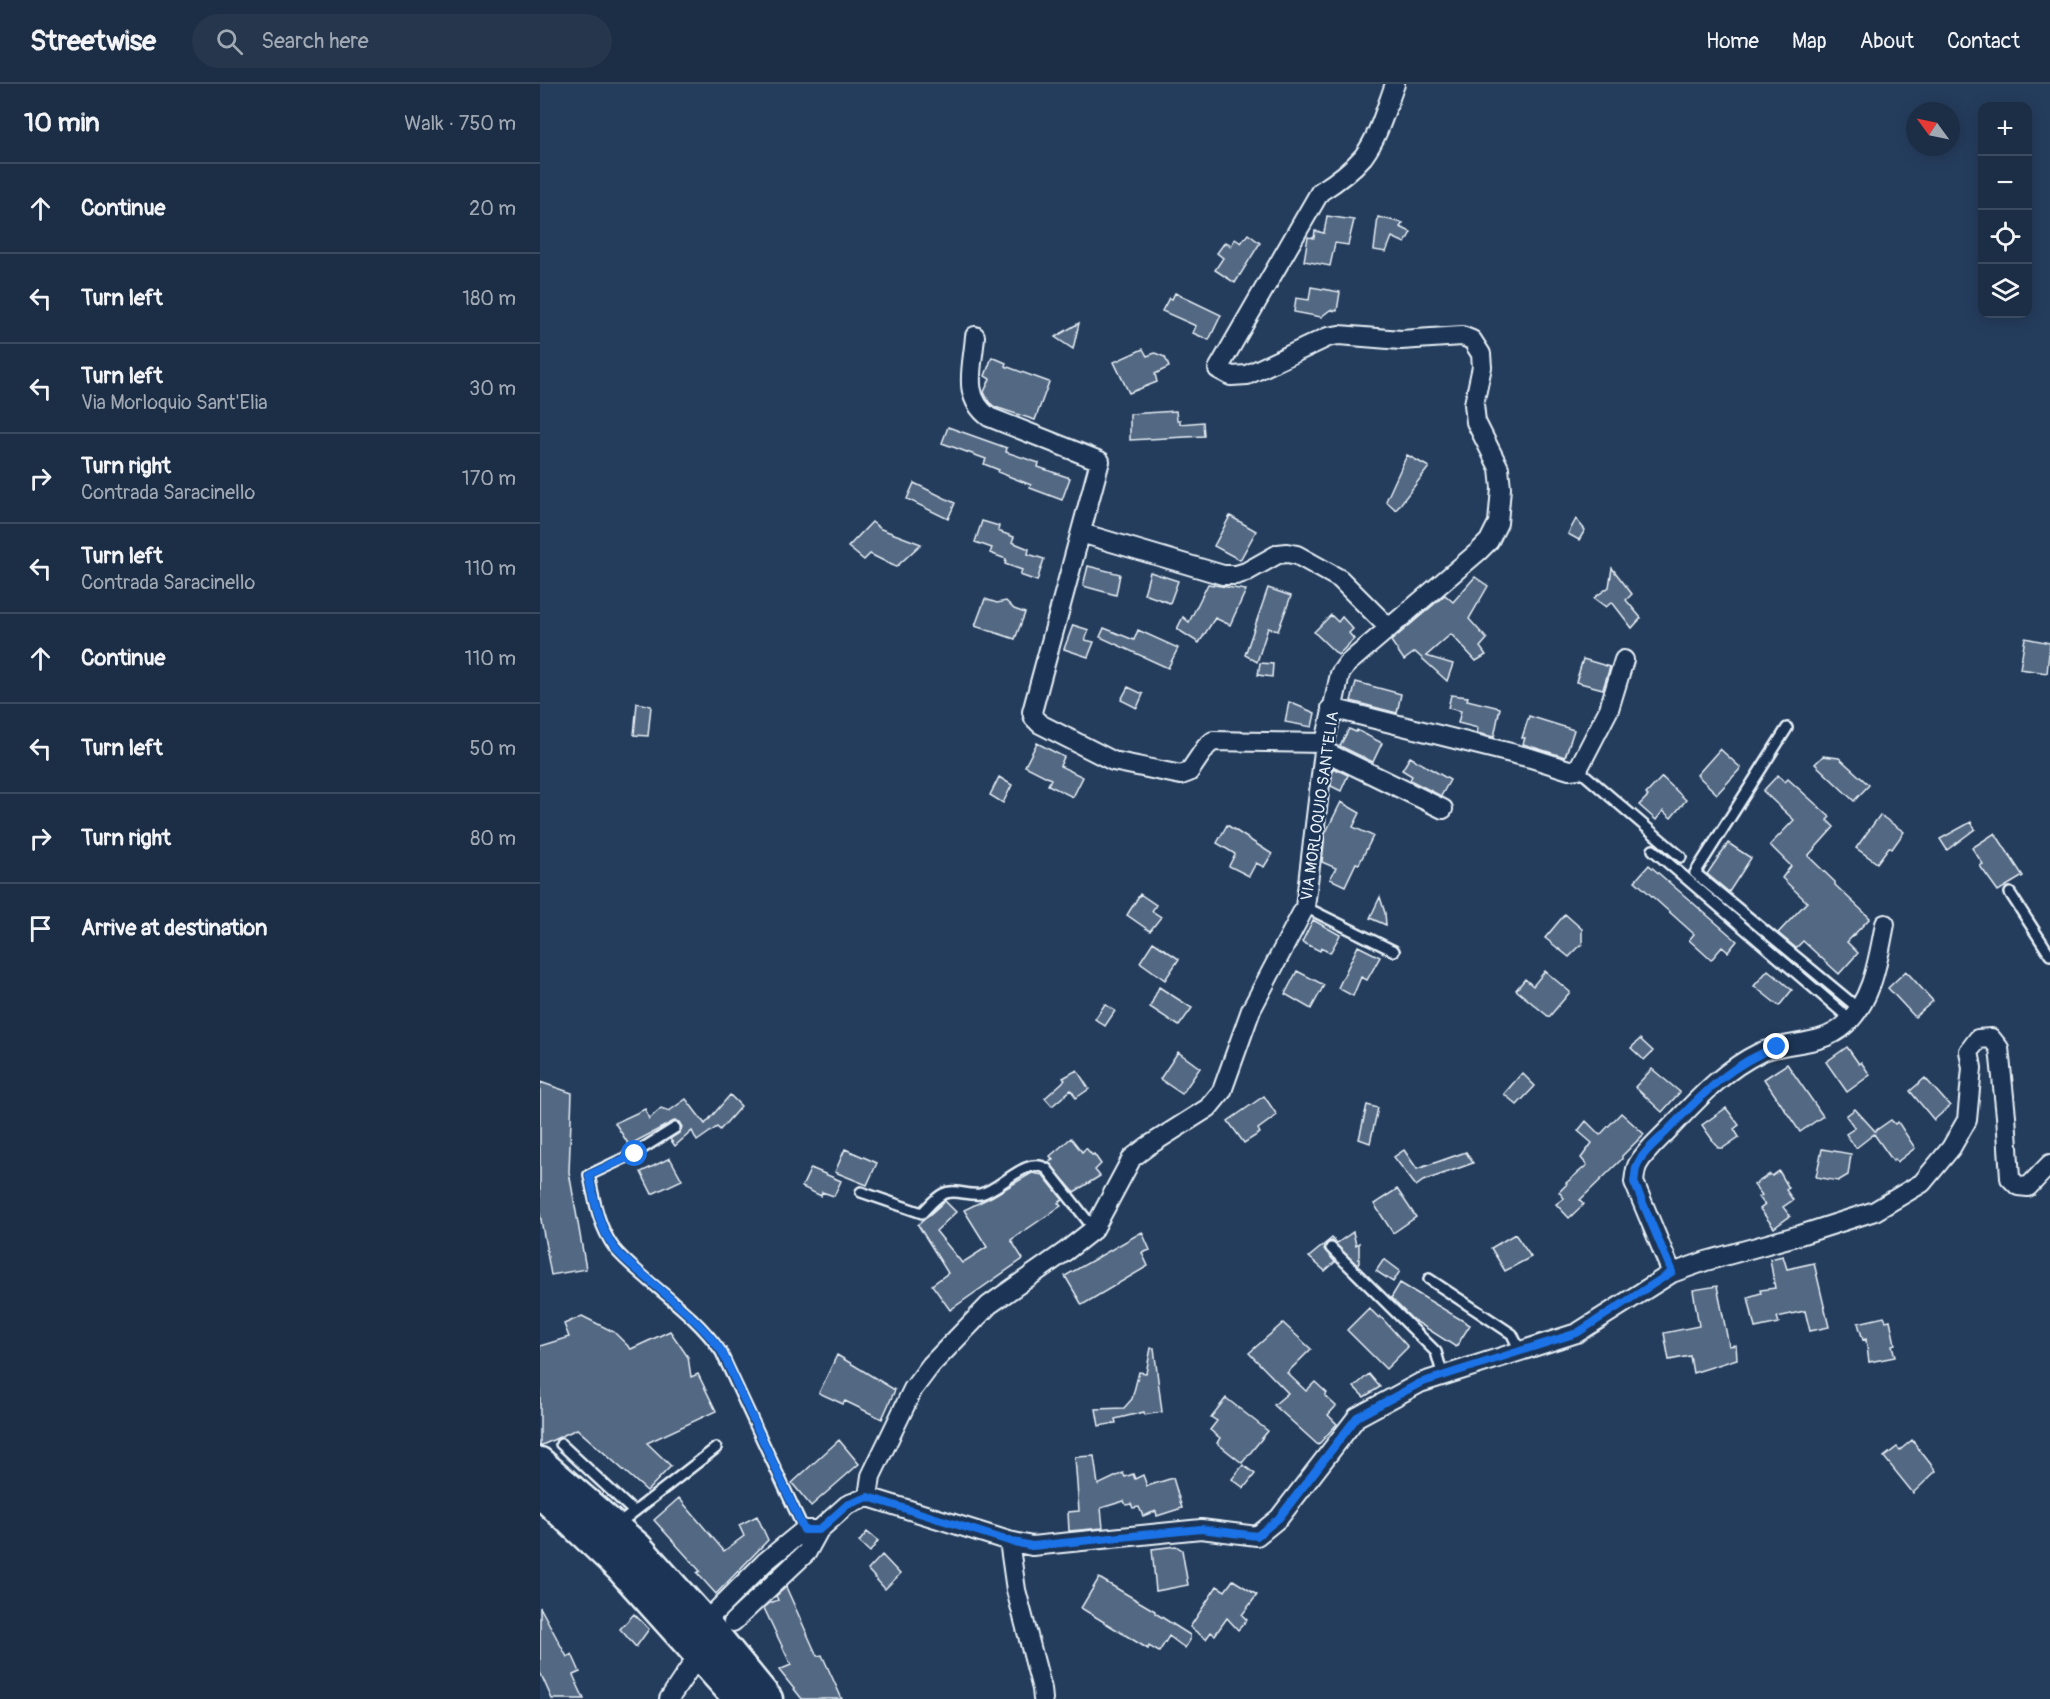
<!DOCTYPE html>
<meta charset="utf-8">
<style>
:root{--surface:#1c2e46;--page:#25364d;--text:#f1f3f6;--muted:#a0a8b3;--line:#3a4a5f}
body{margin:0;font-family:Pangolin,sans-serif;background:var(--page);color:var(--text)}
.controls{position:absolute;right:18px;top:18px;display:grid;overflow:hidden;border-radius:12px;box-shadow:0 3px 15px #0003}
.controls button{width:54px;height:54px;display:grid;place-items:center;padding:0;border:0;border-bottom:2px solid var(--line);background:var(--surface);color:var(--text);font:30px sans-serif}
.compass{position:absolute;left:1366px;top:18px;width:54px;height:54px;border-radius:50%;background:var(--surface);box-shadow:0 3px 15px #0003;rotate:303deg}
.stop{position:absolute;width:18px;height:18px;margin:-14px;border:4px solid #1a73e8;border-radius:50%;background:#fff}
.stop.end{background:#1a73e8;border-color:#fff;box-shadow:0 2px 6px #0008}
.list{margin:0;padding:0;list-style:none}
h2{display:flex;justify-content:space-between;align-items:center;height:78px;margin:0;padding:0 24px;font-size:26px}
h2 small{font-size:20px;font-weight:400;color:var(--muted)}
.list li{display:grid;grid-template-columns:39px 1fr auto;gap:18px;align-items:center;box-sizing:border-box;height:90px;padding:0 24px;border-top:2px solid var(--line)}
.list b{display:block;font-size:22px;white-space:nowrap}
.list p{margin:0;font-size:20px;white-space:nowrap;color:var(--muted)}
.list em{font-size:20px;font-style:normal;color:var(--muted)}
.icon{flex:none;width:33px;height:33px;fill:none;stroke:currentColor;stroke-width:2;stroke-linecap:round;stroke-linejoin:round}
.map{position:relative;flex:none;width:1510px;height:1615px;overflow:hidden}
header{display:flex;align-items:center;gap:36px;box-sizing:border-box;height:84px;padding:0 30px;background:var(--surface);border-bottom:2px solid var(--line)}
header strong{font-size:28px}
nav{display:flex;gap:33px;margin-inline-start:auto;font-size:21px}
.search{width:420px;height:54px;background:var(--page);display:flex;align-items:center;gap:15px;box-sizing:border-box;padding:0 21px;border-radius:33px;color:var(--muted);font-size:22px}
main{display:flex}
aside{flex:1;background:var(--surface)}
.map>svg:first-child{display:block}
</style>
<header>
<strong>Streetwise</strong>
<div class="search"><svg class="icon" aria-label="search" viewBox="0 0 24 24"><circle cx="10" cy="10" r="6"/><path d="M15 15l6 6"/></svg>Search here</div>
<nav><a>Home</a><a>Map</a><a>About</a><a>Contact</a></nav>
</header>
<main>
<aside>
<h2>10 min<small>Walk · 750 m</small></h2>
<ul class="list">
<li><svg class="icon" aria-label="ahead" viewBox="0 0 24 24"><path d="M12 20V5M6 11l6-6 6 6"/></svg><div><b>Continue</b></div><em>20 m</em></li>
<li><svg class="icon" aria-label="left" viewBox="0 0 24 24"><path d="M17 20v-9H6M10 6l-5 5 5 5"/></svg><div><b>Turn left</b></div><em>180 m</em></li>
<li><svg class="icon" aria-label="left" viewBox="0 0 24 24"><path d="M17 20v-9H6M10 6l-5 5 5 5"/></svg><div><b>Turn left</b><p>Via Morloquio Sant'Elia</p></div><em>30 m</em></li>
<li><svg class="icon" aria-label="right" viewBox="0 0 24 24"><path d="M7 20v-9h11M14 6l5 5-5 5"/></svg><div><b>Turn right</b><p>Contrada Saracinello</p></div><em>170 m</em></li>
<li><svg class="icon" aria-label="left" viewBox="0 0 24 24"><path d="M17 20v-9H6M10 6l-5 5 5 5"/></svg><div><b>Turn left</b><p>Contrada Saracinello</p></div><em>110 m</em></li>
<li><svg class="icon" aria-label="ahead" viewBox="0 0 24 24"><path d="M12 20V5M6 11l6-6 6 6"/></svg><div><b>Continue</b></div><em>110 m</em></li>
<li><svg class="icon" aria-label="left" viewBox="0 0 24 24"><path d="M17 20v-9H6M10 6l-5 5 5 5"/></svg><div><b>Turn left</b></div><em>50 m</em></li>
<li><svg class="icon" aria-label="right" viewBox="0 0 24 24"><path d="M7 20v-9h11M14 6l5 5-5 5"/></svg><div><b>Turn right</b></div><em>80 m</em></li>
<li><svg class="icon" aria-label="arrive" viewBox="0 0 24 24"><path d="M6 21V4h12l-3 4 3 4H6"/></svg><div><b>Arrive at destination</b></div></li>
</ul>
</aside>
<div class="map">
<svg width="1510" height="1615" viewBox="0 0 1510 1615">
<rect width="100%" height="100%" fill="#253d5d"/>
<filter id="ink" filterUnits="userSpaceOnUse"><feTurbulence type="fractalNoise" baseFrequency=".0167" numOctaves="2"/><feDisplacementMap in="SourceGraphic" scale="12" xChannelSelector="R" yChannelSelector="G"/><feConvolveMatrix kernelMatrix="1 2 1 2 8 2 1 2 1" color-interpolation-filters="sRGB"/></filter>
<g filter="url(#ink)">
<!-- building -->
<path fill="#536782" stroke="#e8f1f8" stroke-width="1.5" d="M787,132L814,136L808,161L795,159L790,182L764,177L768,153L774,154L775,147L784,149Z
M838,133L863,139L860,143L871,148L865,159L852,153L846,168L834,166Z
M708,150L720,159L695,199L675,186L683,174L677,169L685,158L691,162L695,155L701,159Z
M771,203L800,208L797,227L790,226L781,233L754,228L756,214L769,216Z
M635,209L681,231L669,256L653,249L656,242L622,227L629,214L632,215Z
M539,239L533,265L515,253Z
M603,265L607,272L615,269L625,273L629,283L615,290L617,298L589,309L574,278Z
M452,273L466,279L465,282L509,298L495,336L455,323L449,318L444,308L450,295L445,292Z
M636,327L637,336H640V340L663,338L664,352L590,356V330Z
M408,343L467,364L466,368L499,379L498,383L530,394L522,416L490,404L491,401L458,388L459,386L444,380L446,375L402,359Z
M867,371L889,383L856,426L846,417Z
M374,399L415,419L408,435L367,415Z
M690,432L716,447L700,476L674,462Z
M1036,435L1045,446L1039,456L1028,450Z
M442,437L459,442L458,447L474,453L472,458L489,465L488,470L504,475L497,497L480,491L482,486L465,480L466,475L450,469L452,464L435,458Z
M332,438L341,445L381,460L356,483L330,470L324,476L308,463Z
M548,482L580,490L576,511L543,502Z
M1072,484L1092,510L1086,516L1101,534L1092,544L1072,518L1066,523L1054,514L1069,503Z
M610,488L638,497L630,519L604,510Z
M935,493L948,502L929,535L947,555L940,563L946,571L936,577L911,550L886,572L913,580L907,597L875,568L864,576L851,557L905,511L913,518Z
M668,500L706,506L690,541L675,534L659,559L637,545L643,533L649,538Z
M728,504L751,512L738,547L728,544L717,578L705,571Z
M445,515L457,519L466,517L474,525L485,529L475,555L435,542Z
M791,531L798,538L802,533L813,545L809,549L814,555L798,571L774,548Z
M533,541L549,546L545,556L554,558L548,573L524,565Z
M564,544L594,556L598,546L638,564L628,584L560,553Z
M1485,554L1510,559L1507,589L1480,585Z
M1043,575L1070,583L1063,605L1036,598Z
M720,579L733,580L732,593L718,591Z
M816,598L861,610L857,629L811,617Z
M588,603L603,610L597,624L581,616Z
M911,611L928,613L927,616L960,624L954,653L937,649L938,644L918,639L921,627L908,624Z
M749,618L775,629L772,643L745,638Z
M97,619L111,622L108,652L94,651Z
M989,632L1034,646L1025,673L983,660L985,654H982Z
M809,645L816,648L817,646L842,659L833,678L800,662Z
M497,659L524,673L520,682L543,693L533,713L508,701L511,695L485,682Z
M1180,665L1201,684L1177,710L1157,691Z
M1283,672L1299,674L1329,701L1314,717L1275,680Z
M870,673L910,696L901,712L870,696L872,692L862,686Z
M793,684L808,691L801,707L791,702Z
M1238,691L1245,698L1248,695L1290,733L1287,736L1294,743L1268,772L1295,798V801L1330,834L1307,858L1318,869L1299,890L1263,857L1256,864L1238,849L1267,818L1242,794L1251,782L1230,761L1254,736L1223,707Z
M459,693L472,701L463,719L450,711Z
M1122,693L1146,716L1131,734L1123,727L1116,736L1099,721L1108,712L1106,710Z
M801,718L820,729L813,743L833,752L819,780L816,779L805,802L790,795L796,784L782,778L785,750Z
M1340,731L1364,748L1352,765L1349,763L1337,779L1316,764Z
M1431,738L1435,745L1407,766L1400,755Z
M687,741L732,770L724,783L716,779L709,792L689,782L695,770L677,759Z
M1455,749L1483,792L1458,807L1440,782L1443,780L1432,764Z
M1188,759L1211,774L1189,808L1167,790Z
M1109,781L1197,857L1188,868L1182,863L1171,876L1149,856L1154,850L1095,797Z
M600,810L616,821L612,827L621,833L610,847L587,831Z
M840,813L845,829L846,841L830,834Z
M1025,830L1042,845V860L1029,873L1005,854Z
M773,836L800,851L790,869L781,864L780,867L762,858Z
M613,858L639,875L625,896L600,878Z
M818,862L840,873L827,896L821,893L813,912L798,904Z
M1228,886L1252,906L1239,922L1214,902Z
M757,887L784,901L771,925L745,910Z
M1005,887L1030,908L1009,933L976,906L985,895L993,902Z
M1366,887L1393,917L1375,933L1348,904Z
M619,903L652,924L639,942L610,923Z
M565,920L575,927L565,942L555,935Z
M1100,955L1113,967L1104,976L1091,964Z
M1307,963L1319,980L1321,978L1330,991L1307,1008L1286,978Z
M638,968L660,984L642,1010L620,995Z
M1247,980L1283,1032L1260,1048L1224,995Z
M1112,985L1140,1008L1122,1028L1095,1003Z
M537,986L549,1005L536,1014L531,1006L512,1022L505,1014L525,996L523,994Z
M982,989L995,1002L977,1021L964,1010Z
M1385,994L1410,1022L1394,1036L1370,1007Z
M0,998L32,1009L29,1088L46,1185L11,1191L0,1130Z
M190,1011L201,1022L180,1046L177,1043L157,1057L152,1047L135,1062L130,1055L139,1049L142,1043L139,1038L134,1037L89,1061L75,1039L105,1025L109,1035L121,1024L129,1027L146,1015L165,1040Z
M724,1012L737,1031L718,1045L720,1049L704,1059L688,1037Z
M827,1021L838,1024L830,1059L819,1055Z
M1186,1024L1199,1041L1194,1045L1199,1053L1183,1064H1178L1162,1041Z
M1315,1025L1335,1047L1351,1036L1355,1040L1358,1038L1375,1064L1357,1078L1355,1075L1353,1077L1334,1050L1316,1064L1306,1050L1315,1044L1306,1032Z
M1081,1029L1104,1050L1082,1072V1075L1040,1116L1044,1120L1029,1134L1016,1120L1024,1114L1019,1108L1027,1100L1026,1099L1047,1081L1041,1074L1052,1059L1038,1047L1046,1037L1060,1051Z
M531,1054L542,1068L546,1064L552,1071L554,1070L561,1080L555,1086L560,1092L534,1108L508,1078L513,1076L510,1072Z
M305,1065L337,1079L327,1101L295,1088Z
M1282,1065L1311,1070L1308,1091L1298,1097L1276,1093Z
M864,1066L877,1085L926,1068L933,1079L883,1097L876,1102L854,1073Z
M130,1074L142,1096L112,1110L101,1088Z
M271,1084L301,1097L294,1112L282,1108L281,1112L262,1103Z
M1239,1087L1249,1104L1246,1106L1253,1116L1243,1123L1250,1132L1234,1144L1220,1125L1225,1121L1219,1113L1222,1111L1214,1101L1230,1090L1232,1092Z
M492,1089L503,1091L523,1116L518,1119L521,1122L471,1156L483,1175L410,1226L392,1201L408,1189L378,1141L405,1117L416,1128L396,1147L422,1179L447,1163L424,1126L451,1113Z
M857,1105L876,1133L853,1149L834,1120Z
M602,1148L610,1166L602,1169L608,1182L542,1221L525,1192Z
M813,1148L816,1161L819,1159V1179L817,1181L792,1157L787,1159L784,1165L795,1178L785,1187L769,1173L792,1154L797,1159Z
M975,1150L991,1173L965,1187L951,1164Z
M1243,1172L1247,1185L1274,1179L1289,1243L1270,1247L1265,1227L1237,1233L1239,1239L1215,1244L1208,1213L1221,1209L1220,1206L1235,1204L1230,1175Z
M844,1175L860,1187L853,1198L836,1187Z
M860,1199L930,1241L916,1263L872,1235L851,1214Z
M1177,1202L1189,1262L1196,1261L1197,1275L1153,1289L1150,1272L1129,1276L1124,1249L1159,1242L1153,1206Z
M829,1224L839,1234L840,1232L868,1263L846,1285L807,1246Z
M42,1232L74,1248L91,1265L130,1247L148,1273L151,1293L158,1290L176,1327L107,1359L131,1382L107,1407L37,1345L0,1362V1262L29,1253L24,1240Z
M1344,1233L1346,1237L1350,1236L1355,1260L1352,1261L1355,1273L1329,1278L1326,1255L1323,1256L1318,1239Z
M743,1239L771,1265L747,1289L766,1307L775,1298L787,1309L785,1312L796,1322L788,1331L797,1340L778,1361L734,1321L748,1309L709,1269Z
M611,1264H614L622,1328L605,1331L604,1328L575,1335L576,1339L559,1342L556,1325L584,1324L592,1315L599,1288L606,1289Z
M297,1271L355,1306L342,1335L305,1317L303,1320L279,1309Z
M829,1290L840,1303L824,1313L814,1303Z
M686,1314L728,1347L702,1379L677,1359L680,1354L670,1346L677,1337L671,1333Z
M299,1356L319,1380L271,1422L252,1399Z
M1372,1356L1396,1387L1373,1409L1344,1373L1357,1363L1360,1366Z
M554,1372L558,1401L583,1389L585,1393L593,1390L595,1395L603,1391L607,1402L633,1394L642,1424L617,1432L616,1427L603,1432L599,1423L593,1424L591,1420L586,1421L584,1417L561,1424L563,1444L529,1447L528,1428L539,1427L535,1373Z
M703,1381L715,1390L704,1404L692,1395Z
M139,1414L184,1467L204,1452L199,1441L217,1432L228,1456L176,1510L157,1489L160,1487L114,1436Z
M327,1448L338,1457L330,1468L319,1458Z
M636,1462L642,1466L648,1501L616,1507L612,1465Z
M342,1471L360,1490L345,1505L328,1486Z
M559,1494L615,1527V1529L650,1551V1556L645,1564L629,1552L619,1568L609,1562L608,1565L541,1524Z
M693,1496L717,1511L702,1531L707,1536L698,1546L687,1534L675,1551L671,1548L666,1555L650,1543L677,1502L685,1507Z
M246,1503L277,1572L282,1571L302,1615H262L239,1586L251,1581L224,1524L230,1519L238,1516L236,1512Z
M0,1523L27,1573L32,1570L40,1588L33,1591L44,1615H12L0,1588Z
M94,1530L109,1545L96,1563L80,1545Z"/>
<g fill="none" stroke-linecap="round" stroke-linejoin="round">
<defs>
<path id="service" d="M1247,644L1155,789L1319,925
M1038,685L1141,773
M1113,766L1310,935
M1470,809L1510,871
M765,823L854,867
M135,1044L95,1069L49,1091C54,1116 59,1144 75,1165C85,1177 98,1187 109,1197C135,1219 162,1240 181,1268L264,1446
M321,1108L382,1129C388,1123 395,1114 403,1110C414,1104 427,1112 440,1110C461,1106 486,1071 507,1085L554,1145
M791,1164L896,1268L903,1292
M889,1195L972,1250L980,1267
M21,1360L94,1428
M76,1442L176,1364"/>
<path id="minor" d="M435,252C433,283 421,312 449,333L560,377L492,628L494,634L500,640L573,677L641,691L649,688L666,663L673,657L785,659
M541,449L683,491H696L706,488L738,470L747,469L757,471L800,495L849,544
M791,624L991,674L1029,686L1038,685L1069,625L1084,576
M784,667L903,725
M1132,1189L1094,1098C1095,1092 1095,1085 1098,1080C1106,1066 1120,1055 1131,1043C1158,1015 1184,986 1219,969C1247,956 1281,963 1305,941C1333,916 1338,875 1345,840
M328,1413L331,1392L373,1305L391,1281L449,1221L526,1167L554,1145L592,1074L608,1062L668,1024L682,1007L711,926L765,823L785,659L800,590L807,580L939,467L949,457L958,439L961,404L959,384L936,338L934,320L942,283L941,270L932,256L922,252L861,256L799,251L788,253L707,291L691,292L678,285L780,108C796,98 811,87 823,73C839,52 846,24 855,0
M328,1413L469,1457L492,1462L661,1445L717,1452L739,1434L817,1333L880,1299L1037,1249L1132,1189L1166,1177L1260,1151L1335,1127L1382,1099L1411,1064L1427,1036L1432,984L1429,967L1438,955L1451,954L1459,964L1466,1032L1470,1094L1478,1102L1488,1103L1510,1080
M469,1457L476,1506L502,1605L503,1615
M165,1538L225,1478L264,1446H279
M193,1538L267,1468L279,1446L307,1421L328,1413
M129,1615L153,1579"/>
<path id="primary" d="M0,1378L98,1463L165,1538L228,1615
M0,1409L79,1483L198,1615"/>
</defs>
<!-- service casing -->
<use href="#service" stroke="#e8f1f8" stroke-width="14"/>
<!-- minor casing -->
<use href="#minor" stroke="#e8f1f8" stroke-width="22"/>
<!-- primary casing -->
<use href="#primary" stroke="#e8f1f8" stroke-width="33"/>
<!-- service -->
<use href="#service" stroke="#1d3557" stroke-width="9"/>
<!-- minor -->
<use href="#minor" stroke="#1d3557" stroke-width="18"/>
<!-- primary -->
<use href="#primary" stroke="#1d3557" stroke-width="28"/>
</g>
</g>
<g fill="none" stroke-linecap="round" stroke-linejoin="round" filter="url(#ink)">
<!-- route -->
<path stroke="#1a73e8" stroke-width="8" d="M95,1070L49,1091C54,1116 59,1144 75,1165C85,1177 98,1186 109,1196C135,1219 162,1240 182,1268L264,1446H279L307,1421L328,1413L469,1457L492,1462L661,1445L717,1452L739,1434L817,1333L880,1299L1037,1249L1132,1188L1094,1098C1095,1094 1095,1088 1096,1084C1100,1071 1115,1059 1125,1049C1159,1014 1189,980 1237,963"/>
</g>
<g text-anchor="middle" stroke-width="4.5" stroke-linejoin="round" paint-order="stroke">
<!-- street labels -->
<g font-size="16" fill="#e8f1f8" stroke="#1d3557">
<text transform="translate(779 722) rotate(-82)" y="6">VIA MORLOQUIO SANT'ELIA</text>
</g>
</g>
</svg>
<div class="controls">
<button>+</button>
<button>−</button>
<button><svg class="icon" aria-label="locate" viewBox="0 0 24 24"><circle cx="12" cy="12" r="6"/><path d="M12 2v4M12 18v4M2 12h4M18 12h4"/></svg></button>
<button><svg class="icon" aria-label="layers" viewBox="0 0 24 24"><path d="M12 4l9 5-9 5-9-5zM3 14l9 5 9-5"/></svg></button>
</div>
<svg class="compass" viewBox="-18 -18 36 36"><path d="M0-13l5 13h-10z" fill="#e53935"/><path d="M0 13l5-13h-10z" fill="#a0a8b3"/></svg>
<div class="stop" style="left:95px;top:1070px"></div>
<div class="stop end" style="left:1237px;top:963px"></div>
</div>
</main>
